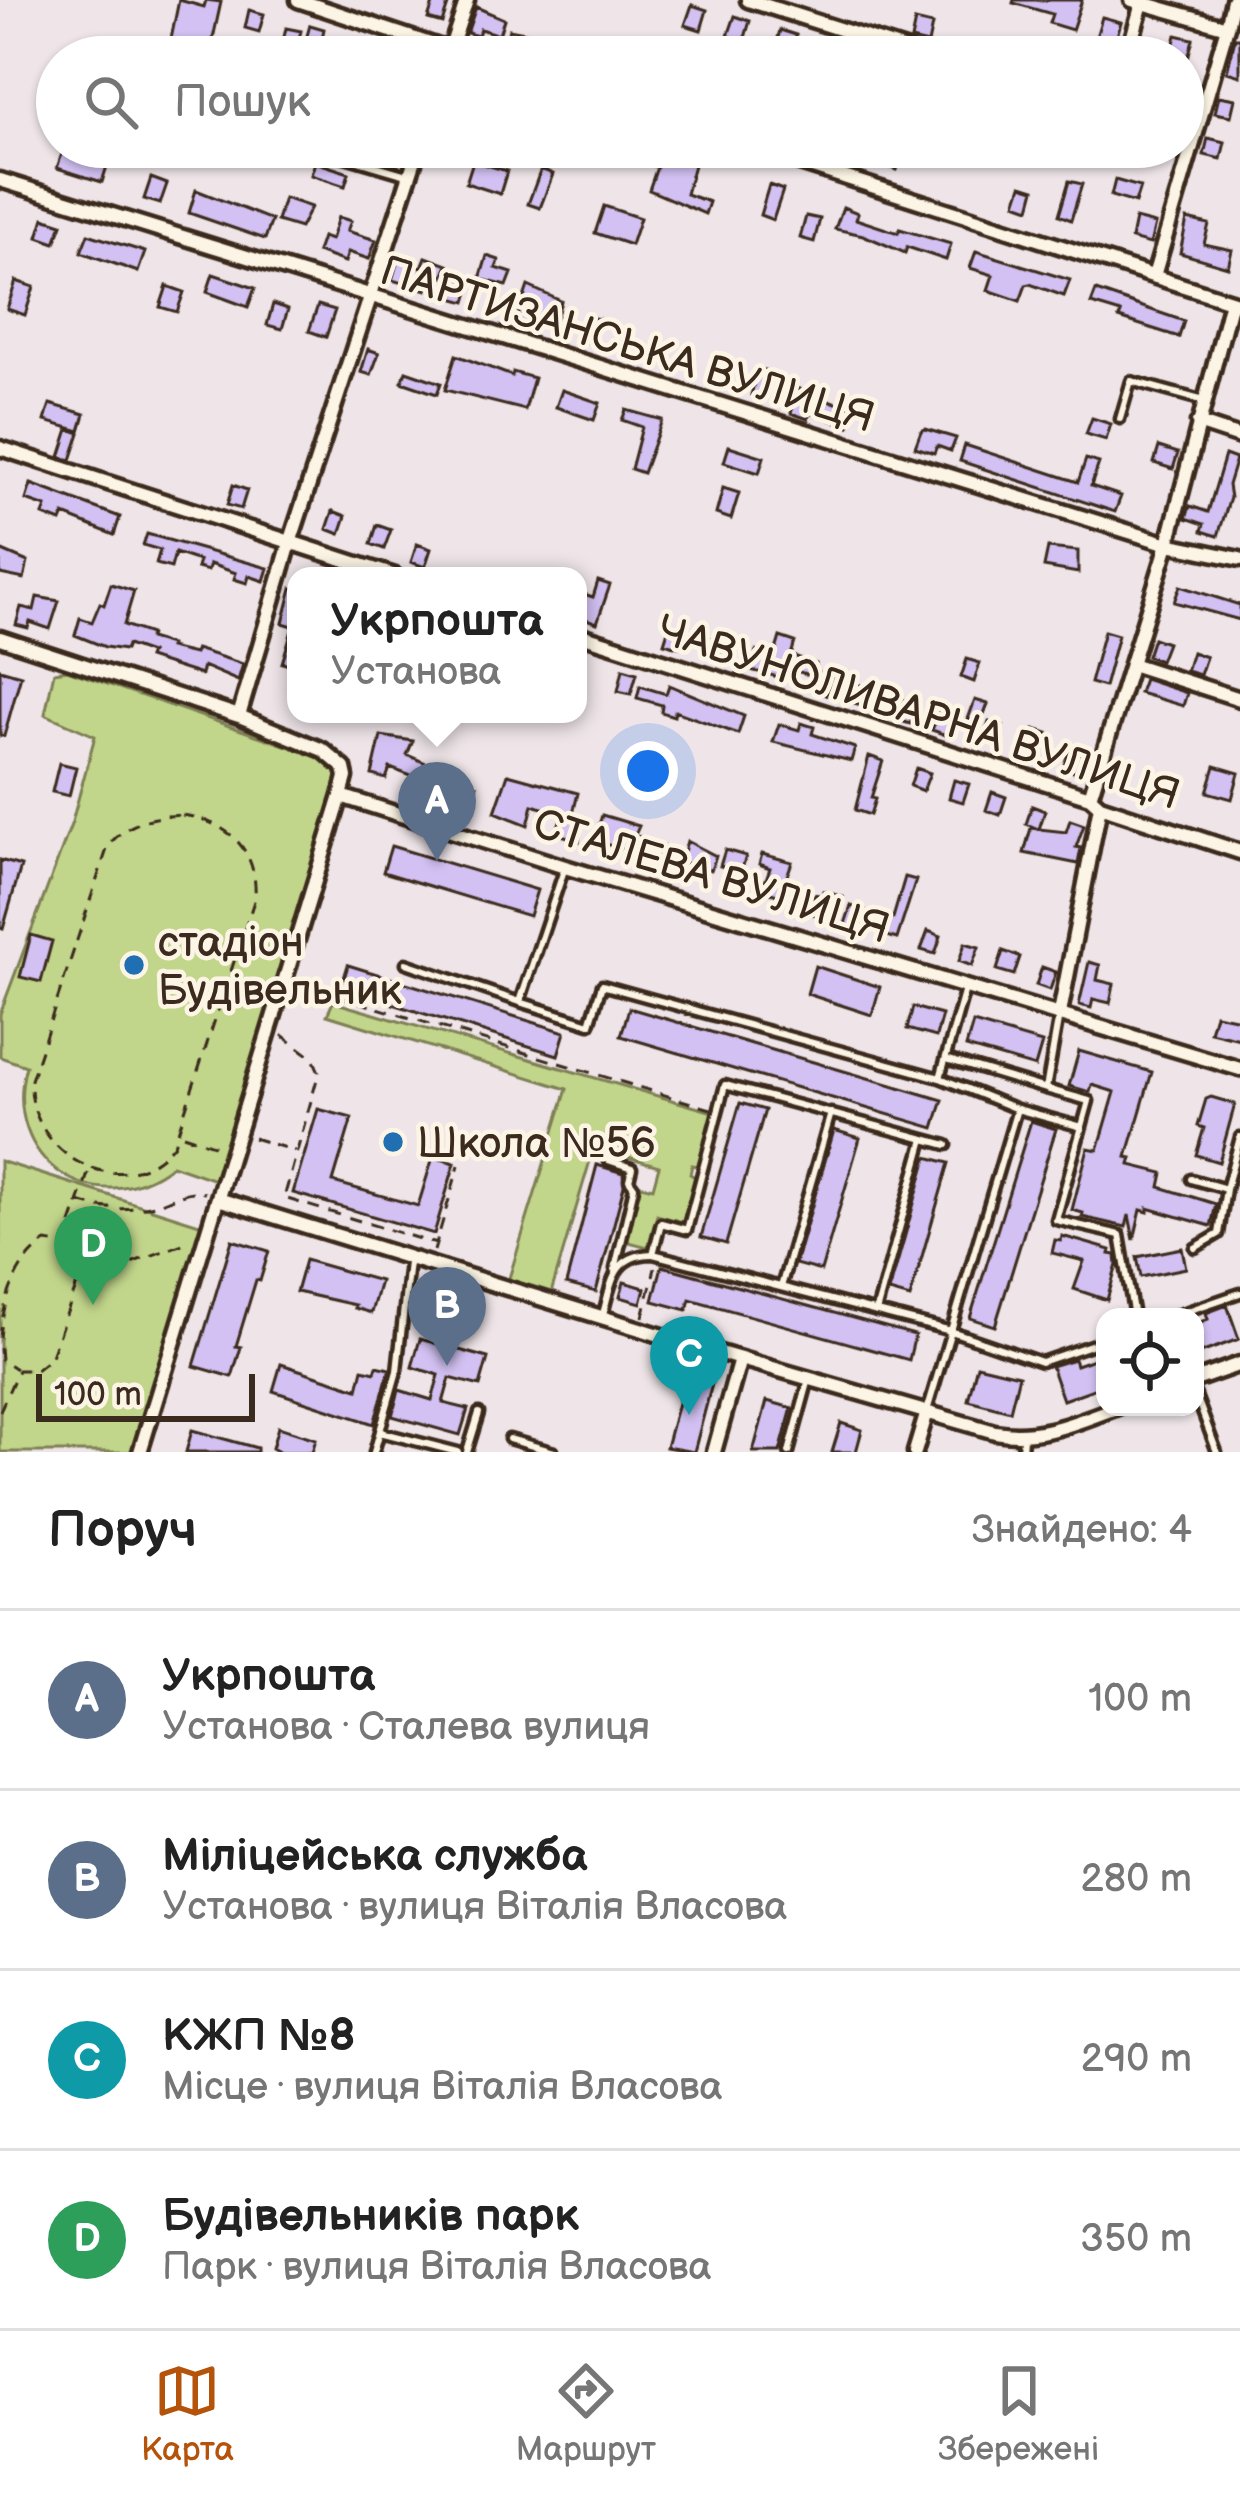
<!DOCTYPE html>
<html lang="uk">
<meta charset="utf-8">
<style>
:root{--surface:#fff;--page:#f6f6f6;--text:#222;--muted:#767676;--line:#e0e0e0;--accent:#b45309}
body{margin:0;font-family:"Balsamiq Sans",sans-serif;background:var(--page);color:var(--text)}
.controls{position:absolute;right:36px;bottom:36px;display:grid;overflow:hidden;border-radius:24px;box-shadow:0 3px 9px #0004}
.controls button{width:108px;height:108px;display:grid;place-items:center;padding:0;border:0;border-bottom:3px solid var(--line);background:var(--surface);color:var(--text);font:60px sans-serif}
.scale{position:absolute;left:36px;bottom:30px;width:219px;box-sizing:border-box;padding-left:12px;border:6px solid #3b2a1e;border-top:0;font-size:33px;line-height:42px;white-space:nowrap;color:#3b2a1e;-webkit-text-stroke:9px #fcf5e5;paint-order:stroke}
.you{position:absolute;left:648px;top:771px;width:42px;height:42px;margin:-30px;border:9px solid #fff;border-radius:50%;background:#1a73e8;box-shadow:0 0 0 18px #1a73e833}
.badge{display:grid;place-items:center;width:78px;height:78px;border-radius:50%;background:var(--accent);color:#fff;font-size:39px;font-weight:700}
.pin{position:absolute;translate:-50% -99px;filter:drop-shadow(0 3px 6px #0008)}
.pin::after{content:'';position:absolute;top:63px;width:42px;height:36px;background:inherit;clip-path:polygon(0 0,100% 0,50% 100%)}
.popup{position:absolute;left:287px;top:567px;width:300px;height:156px;box-sizing:border-box;display:grid;place-content:center;border-radius:24px;background:var(--surface);filter:drop-shadow(0 3px 9px #0005);font-size:39px;white-space:nowrap;color:var(--muted)}
.popup b{font-size:45px;color:var(--text)}
.popup::after{content:'';position:absolute;left:50%;top:100%;margin-left:-24px;border:24px solid transparent;border-top-color:var(--surface)}
.list{margin:0;padding:0;list-style:none}
h2{display:flex;justify-content:space-between;align-items:center;height:156px;margin:0;padding:0 48px;font-size:51px}
h2 small{font-size:39px;font-weight:400;color:var(--muted)}
.list li{display:grid;grid-template-columns:78px 1fr auto;gap:36px;align-items:center;box-sizing:border-box;height:180px;padding:0 48px;border-top:3px solid var(--line)}
.list b{display:block;font-size:45px;white-space:nowrap}
.list p{margin:0;font-size:39px;white-space:nowrap;color:var(--muted)}
.list em{font-size:39px;font-style:normal;color:var(--muted)}
.icon{flex:none;width:66px;height:66px;fill:none;stroke:currentColor;stroke-width:2;stroke-linecap:round;stroke-linejoin:round}
.map{position:relative;flex:none;width:1240px;height:1452px;overflow:hidden}
.search{position:absolute;background:var(--surface);box-shadow:0 3px 9px #0004;left:36px;right:36px;top:36px;height:132px;display:flex;align-items:center;gap:30px;box-sizing:border-box;padding:0 42px;border-radius:66px;color:var(--muted);font-size:45px}
.sheet{height:876px;background:var(--surface)}
nav{display:flex;justify-content:space-around;align-items:center;box-sizing:border-box;height:168px;border-top:3px solid var(--line);background:var(--surface);font-size:33px;color:var(--muted)}
nav a{display:grid;justify-items:center;gap:6px}
nav .on{color:var(--accent)}
.map>svg:first-child{display:block}
</style>
<div class="map">
<svg width="1240" height="1452" viewBox="0 0 1240 1452">
<rect width="100%" height="100%" fill="#efe5e9"/>
<filter id="ink" filterUnits="userSpaceOnUse"><feTurbulence type="fractalNoise" baseFrequency=".00833" numOctaves="2"/><feDisplacementMap in="SourceGraphic" scale="24" xChannelSelector="R" yChannelSelector="G"/><feConvolveMatrix kernelMatrix="1 2 1 2 8 2 1 2 1" color-interpolation-filters="sRGB"/></filter>
<g filter="url(#ink)">
<!-- green -->
<path fill="#c2d68b" stroke="#7e8054" stroke-width="3" d="M67,670L325,759L339,772L296,925L215,1180L172,1165C95,1225 0,1159 26,1066L0,1057V1014L72,822L95,736L45,714L54,672Z
M333,1002L713,1112L698,1166L692,1165L690,1174L695,1177L683,1222L657,1215L648,1247L625,1241L641,1185L653,1188L659,1166L594,1147L549,1300L506,1288L567,1089L327,1015Z
M0,1161L209,1227L140,1452H0Z"/>
<!-- building -->
<path fill="#d2c1f2" stroke="#3b2a1e" stroke-width="3" d="M179,0L204,7L206,0L221,2L209,57L170,44Z
M1014,0H1082L1072,30L1049,23L1052,14L1013,3Z
M434,1L448,5L442,23L428,19Z
M692,5L707,10L701,30L685,25Z
M476,7L504,19L499,35L480,29L478,36L467,33Z
M249,10L264,14L259,32L245,28Z
M735,16L750,21L744,41L728,36Z
M1102,17L1121,22L1115,43L1096,37Z
M915,21L932,25L928,44L911,40Z
M310,25L324,29L320,47L305,43Z
M286,28L301,31L296,49L282,46Z
M509,29L550,37L544,54L506,41Z
M780,30L796,35L791,54L775,49Z
M1176,35L1193,39L1188,58L1171,54Z
M1235,38H1240V76L1227,72Z
M821,43L857,54V57H817Z
M1219,96L1235,99L1231,116L1215,113Z
M1208,138L1225,142L1221,159L1204,155Z
M573,147H608L605,160Z
M639,147H655L695,161L686,194L709,202L705,214L649,190L657,167L635,161Z
M885,147H905L897,170L879,163Z
M64,148L108,163L102,182L57,168Z
M473,161L507,171L500,194L466,183Z
M315,162L349,173L345,186L311,175Z
M541,169L553,174L540,208L528,204Z
M151,178L167,184L160,204L144,199Z
M1115,180L1140,187L1135,203L1111,196Z
M1069,181L1082,184L1071,220L1059,215Z
M769,185L783,190L773,220L760,215Z
M1022,185L1035,189L1030,208L1016,203Z
M196,190L272,220L265,239L189,213Z
M284,198L311,207L300,228L277,221Z
M604,206L640,218L631,245L595,233Z
M843,207L858,213L856,219L898,233L900,229L951,244L946,260L907,247L905,253L863,235L835,229Z
M806,216L820,219L814,242L800,238Z
M338,217L351,221L347,231L376,240L369,259L348,252L345,262L317,252L322,237L331,240Z
M44,218L62,224L55,243L38,237Z
M1135,219L1155,224L1150,244L1131,239Z
M1187,219L1209,224L1204,244L1232,250L1228,267L1180,253Z
M88,234L145,252L138,272L81,252Z
M976,251L1070,280L1064,296L1030,284L1026,285L1020,301L988,290L993,275L970,268Z
M487,256L499,260L496,268L512,273L507,286L480,279Z
M426,257L448,265L443,277L432,273L427,290L392,280L398,260L422,267Z
M213,274L255,288L248,307L207,292Z
M458,278L472,282L466,302L452,298Z
M16,281L34,287L25,315L7,309Z
M167,286L184,292L177,312L160,307Z
M528,286L561,301L553,329L527,321L524,331L514,327Z
M1096,291L1184,321L1179,337L1119,318L1121,313L1091,304Z
M273,304L288,309L282,329L267,325Z
M318,305L335,310L326,337L309,331Z
M588,317L599,319L594,343L583,341Z
M368,349L379,353L371,375L361,372Z
M456,355L512,376L513,372L534,378L525,410L445,390Z
M758,368L770,372L763,398L751,395Z
M406,371L441,383L437,394L402,382Z
M799,389L855,410L849,426L810,413L808,419L791,413Z
M562,390L600,403L594,420L556,407Z
M50,404L85,414L80,431L45,421Z
M626,410L662,420L643,473L631,469L642,427L622,420Z
M1092,418L1111,424L1106,440L1086,434Z
M69,429L80,433L71,460L60,457Z
M925,429L956,438L951,451L937,446L934,453L915,447L921,431Z
M965,445L1078,482L1086,459L1099,463L1091,486L1121,496L1115,512L960,461Z
M729,446L764,457L759,473L724,462Z
M1159,447L1178,453L1173,469L1154,463Z
M1225,455L1236,459L1228,485L1230,498L1218,536L1202,531L1204,524L1186,518L1190,506L1208,512Z
M31,484L120,517L114,535L64,515L61,522L43,515L46,507L26,500Z
M233,485L247,490L241,509L227,505Z
M723,488L739,493L731,519L716,514Z
M333,511L346,516L340,534L327,529Z
M377,525L391,530L384,549L371,544Z
M147,534L268,568L264,581L249,576L247,583L234,579L236,573L210,564L208,571L197,568L199,561L175,553L171,568L156,564L160,550L143,545Z
M417,544L431,549L425,567L411,562Z
M1048,548L1078,551V573L1044,567Z
M0,550L28,562L24,579L0,574Z
M598,581L610,585L597,623L578,616V592L593,597Z
M111,584L134,591L124,625L150,634L149,639L170,645L169,648L194,654L196,649L243,664L238,681L203,666L201,675L148,658L150,653L127,645L125,650L105,647L75,635L80,618L92,622L100,603L104,605Z
M1180,586L1240,605V620L1174,602Z
M292,588L296,589V627L283,623Z
M37,597L59,601L50,629L30,622L28,628L16,625L21,607L34,610Z
M670,624L684,629L678,647L664,643Z
M293,627H296V667L282,663Z
M1104,631L1118,635L1104,687L1090,683Z
M780,637L795,642L791,655L816,664L812,676L793,670L790,680L750,670L756,651L774,657Z
M712,638L726,642L720,661L706,656Z
M1153,638L1167,643L1160,661L1147,656Z
M1192,652L1206,657L1200,675L1186,671Z
M967,659L980,663L974,682L961,677Z
M0,669L21,675L4,736H0Z
M623,669L637,673L631,694L618,691Z
M819,672L832,677L826,695L812,690Z
M1144,679L1187,693L1183,706L1139,693Z
M669,685L744,716L738,734L675,711L674,716L661,712L662,705L637,698L640,686L666,694Z
M860,685L874,689L868,707L854,703Z
M904,700L917,705L910,724L897,720Z
M975,700L988,704L981,723L968,719Z
M939,712L952,717L946,735L932,730Z
M989,722L1003,726L996,745L983,740Z
M801,723L814,727L812,734L855,748L851,761L773,742L779,724L799,730Z
M1034,729L1048,733L1042,752L1028,747Z
M381,736L413,741L407,755L477,785L471,803L457,798L459,794L390,768L386,779L372,775Z
M1069,750L1083,754L1077,773L1063,768Z
M869,756L883,761L871,798L875,799L870,815L855,810Z
M59,763L76,767L69,796L52,792Z
M1215,766L1239,773L1232,799L1207,792Z
M916,768L930,773L923,791L910,786Z
M508,774L578,793L572,818L533,805L528,825L495,812Z
M954,780L969,784L963,802L949,798Z
M992,792L1006,797L1000,815L986,810Z
M1032,806L1045,811L1039,829L1066,832L1070,820L1084,825L1076,847L1081,848L1078,864L1024,853L1031,828L1038,829L1026,824Z
M562,815L581,821L579,841L556,833Z
M602,815L639,826L635,835L675,851L669,869L655,865L657,859L594,841Z
M687,841L716,856L711,870L681,862Z
M391,846L537,890L529,916L383,872Z
M725,850L746,856L741,872L720,866Z
M762,854L792,862L780,896L762,890L770,868L759,864Z
M0,860L21,866L3,929L0,928Z
M905,877L916,880L897,939L883,935L889,916L893,918Z
M823,891L843,897L839,910L827,907L823,917L809,913L815,894L822,896Z
M851,906L865,911L859,929L845,924Z
M928,931L941,936L935,954L921,950Z
M31,935L52,941L41,982L20,977Z
M965,943L979,947L972,966L959,961Z
M1003,951L1020,957L1014,975L997,970Z
M1089,962L1100,965L1097,980L1114,984L1110,1003L1093,999L1091,1008L1079,1005Z
M348,965L565,1032L558,1055L341,988Z
M815,966L880,987L872,1015L807,994Z
M1042,967L1056,972L1050,990L1036,985Z
M913,1007L942,1015L936,1037L907,1029Z
M629,1008L943,1100L934,1128L621,1036Z
M1215,1014L1240,1019V1039L1210,1032Z
M973,1023L1042,1043L1035,1067L966,1047Z
M1079,1051L1152,1072L1127,1157L1132,1158L1130,1165L1163,1173L1160,1187L1216,1204L1211,1226L1148,1208V1212L1141,1210L1134,1240L1129,1215L1126,1227L1082,1217L1083,1213L1072,1210L1088,1148L1098,1150L1115,1092L1092,1085L1090,1092L1069,1086Z
M1211,1097L1235,1104L1219,1162L1196,1155L1204,1128L1198,1126L1206,1099Z
M740,1103L765,1110L726,1244L701,1237Z
M318,1109L352,1118L333,1182L418,1206L433,1157L455,1163L434,1234L293,1193Z
M1031,1121L1056,1129L995,1326L970,1318Z
M834,1130L860,1138L821,1271L795,1264Z
M927,1157L949,1163L910,1298L889,1292Z
M597,1165L623,1173L624,1186L596,1292L566,1284Z
M1062,1236L1111,1250L1110,1254L1116,1255L1117,1265L1107,1300L1074,1289L1084,1261L1052,1253L1055,1240L1061,1241Z
M232,1240L269,1251L260,1281L256,1280L236,1346L241,1347L232,1377L194,1366Z
M1182,1248L1186,1268L1141,1277L1137,1257Z
M305,1260L380,1281L371,1313L354,1308L355,1305L296,1292Z
M662,1266L915,1335L909,1360L690,1299L687,1310L653,1301Z
M624,1282L645,1288L641,1303L620,1297Z
M1227,1305L1239,1339L1195,1355V1324L1208,1319L1206,1313Z
M420,1339L488,1358L480,1386L450,1378L443,1403L468,1409L460,1435L392,1416L399,1390L432,1400L439,1375L412,1367Z
M1105,1355V1385L1063,1400L1051,1366L1074,1359L1076,1365Z
M281,1364L358,1389L363,1369L375,1372L377,1366L390,1369L374,1424L273,1391Z
M977,1365L1019,1375L1010,1411L968,1400Z
M685,1377L712,1384L694,1452L666,1447Z
M767,1401L792,1408L780,1452H753Z
M841,1423L862,1430L856,1452H832Z
M278,1427L316,1439L312,1452H279L272,1448Z
M192,1430L257,1448V1452H186Z"/>
<g fill="none" stroke-linecap="round" stroke-linejoin="round">
<defs>
<path id="lane" d="M311,147L410,176
M1120,419L1131,381L1204,401
M406,963L520,1002L564,870
M520,1002L590,1024L602,985L940,1078
M1059,1015L1046,1089L1089,1101L1056,1220L1120,1235L1134,1317
M946,1059L1046,1089
M1017,1109L1082,1127
M947,1145L725,1085L687,1230L661,1223L653,1254L951,1331L1041,1362L1105,1340
M608,1160L632,1168L629,1180L634,1187L615,1269
M1191,1179L1226,1189L1240,1137
M1195,1248L1219,1234L1226,1189
M781,1287L831,1113
M876,1312L924,1139
M603,1314C612,1282 613,1255 652,1254
M1170,1317L1240,1293
M1195,1393L1217,1452
M927,1411L1017,1109L940,1078L965,989
M380,1432L458,1452
M509,1439L554,1452
M374,1452L397,1371L409,1262
M467,1452L479,1413
M789,1452L809,1379
M1022,1452L1023,1437"/>
<path id="street" d="M298,0L469,57
M748,0L927,57
M1132,0L1227,27L1233,0
M448,56L467,0
M1127,57L1142,3
M750,147L1240,304
M0,180L1168,544L1240,559
M1154,276L1227,27
M1198,423L1240,437
M0,448L395,576
M578,634L1090,797L1100,806L1240,852
M0,638L239,716L323,750L344,768L346,777L341,796L565,867L1240,1069
M1131,664L1240,699
M239,716L290,543L419,147
M1090,797L1168,544L1231,301
M1060,1013L1100,806
M218,1199L692,1345L995,1432C1039,1440 1077,1422 1118,1407
M1195,1380L1240,1364
M140,1452L341,796
M714,1452L740,1359
M915,1452L927,1412"/>
</defs>
<!-- lane casing -->
<use href="#lane" stroke="#3b2a1e" stroke-width="15"/>
<!-- street casing -->
<use href="#street" stroke="#3b2a1e" stroke-width="21"/>
<!-- path -->
<path stroke="#3b2a1e" stroke-width="3" stroke-dasharray="12 9" stroke-linecap="butt" d="M182,815C229,822 258,850 255,898L174,1144C123,1208 27,1155 31,1080L108,846C127,822 153,816 182,815Z
M338,996L711,1109
M282,1035L313,1058L319,1072L284,1198L436,1244
M183,1135L219,1147
M253,1138L295,1151
M79,1202C102,1210 134,1211 158,1204C177,1198 185,1189 205,1193
M64,1244L90,1168
M434,1251L459,1165
M643,1317L655,1268
M0,1338C3,1303 15,1261 46,1242L64,1245L77,1255V1283L188,1242
M0,1348L1,1359L16,1369
M0,1411L18,1370H36L50,1359L77,1285"/>
<!-- lane -->
<use href="#lane" stroke="#fcf5e5" stroke-width="6"/>
<!-- street -->
<use href="#street" stroke="#fcf5e5" stroke-width="12"/>
</g>
</g>
<!-- markers -->
<g fill="#1f6fb2" stroke="#fcf5e5" stroke-width="4.5">
<circle cx="134" cy="965" r="12"/>
<circle cx="393" cy="1142" r="12"/>
</g>
<g text-anchor="middle" stroke-width="9" stroke-linejoin="round" paint-order="stroke">
<!-- street labels -->
<g font-size="42" fill="#3b2a1e" stroke="#fcf5e5">
<text transform="translate(628 343) rotate(17)" y="15">ПАРТИЗАНСЬКА ВУЛИЦЯ</text>
<text transform="translate(919 711) rotate(18)" y="15">ЧАВУНОЛИВАРНА ВУЛИЦЯ</text>
<text transform="translate(712 875) rotate(17)" y="15">СТАЛЕВА ВУЛИЦЯ</text>
</g>
<!-- poi labels -->
<g font-size="42" fill="#3b2a1e" stroke="#fcf5e5" text-anchor="start">
<text x="158" y="956">стадіон<tspan x="158" dy="48">Будівельник</tspan></text>
<text x="417" y="1157">Школа №56</text>
</g>
</g>
</svg>
<div class="controls">
<button><svg class="icon" aria-label="locate" viewBox="0 0 24 24"><circle cx="12" cy="12" r="6"/><path d="M12 2v4M12 18v4M2 12h4M18 12h4"/></svg></button>
</div>
<div class="scale">100 m</div>
<div class="you"></div>
<div class="pin badge" style="left:437px;top:861px;background:#5c6f8a">A</div>
<div class="popup"><b>Укрпошта</b>Установа</div>
<div class="pin badge" style="left:447px;top:1366px;background:#5c6f8a">B</div>
<div class="pin badge" style="left:689px;top:1415px;background:#0f9aa8">C</div>
<div class="pin badge" style="left:93px;top:1305px;background:#2e9e5b">D</div>
<div class="search"><svg class="icon" aria-label="search" viewBox="0 0 24 24"><circle cx="10" cy="10" r="6"/><path d="M15 15l6 6"/></svg>Пошук</div>
</div>
<section class="sheet">
<h2>Поруч<small>Знайдено: 4</small></h2>
<ul class="list">
<li><span class="badge" style="background:#5c6f8a">A</span><div><b>Укрпошта</b><p>Установа · Сталева вулиця</p></div><em>100 m</em></li>
<li><span class="badge" style="background:#5c6f8a">B</span><div><b>Міліцейська служба</b><p>Установа · вулиця Віталія Власова</p></div><em>280 m</em></li>
<li><span class="badge" style="background:#0f9aa8">C</span><div><b>КЖП №8</b><p>Місце · вулиця Віталія Власова</p></div><em>290 m</em></li>
<li><span class="badge" style="background:#2e9e5b">D</span><div><b>Будівельників парк</b><p>Парк · вулиця Віталія Власова</p></div><em>350 m</em></li>
</ul>
</section>
<nav>
<a class="on"><svg class="icon" aria-label="map" viewBox="0 0 24 24"><path d="M3 6l6-2 6 2 6-2v14l-6 2-6-2-6 2zM9 4v14M15 6v14"/></svg>Карта</a>
<a><svg class="icon" aria-label="directions" viewBox="0 0 24 24"><path d="M12 3l9 9-9 9-9-9zM9 14v-3h6M13 9l2 2-2 2"/></svg>Маршрут</a>
<a><svg class="icon" aria-label="saved" viewBox="0 0 24 24"><path d="M7 4h10v16l-5-4-5 4z"/></svg>Збережені</a>
</nav>
